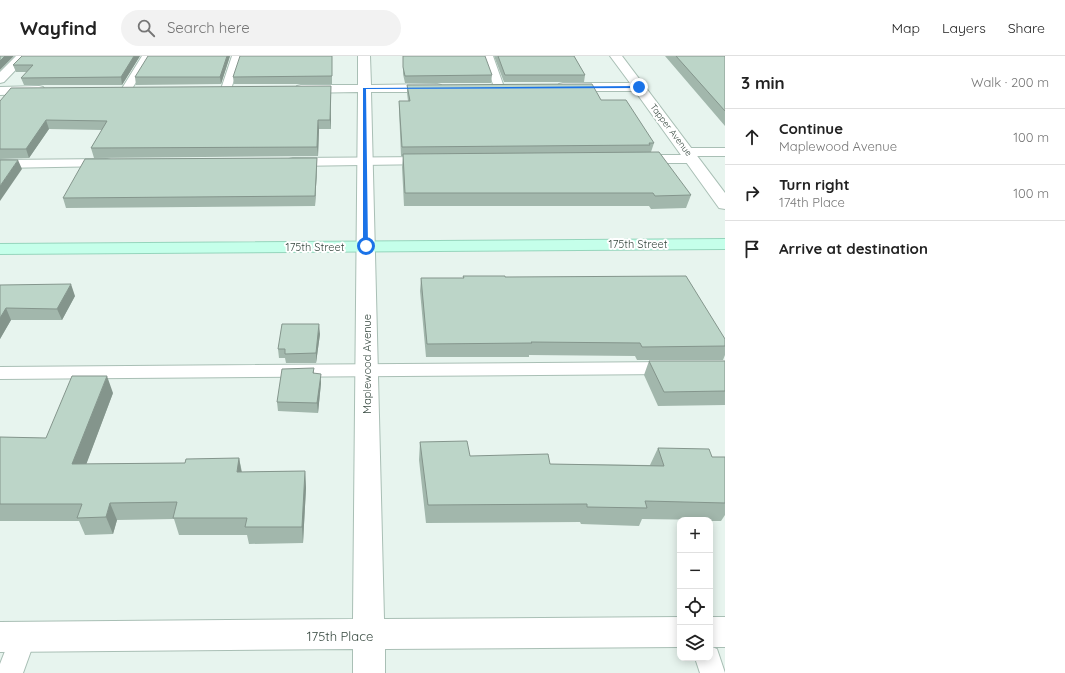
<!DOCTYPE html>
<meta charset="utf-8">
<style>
:root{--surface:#fff;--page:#f2f2f2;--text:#222;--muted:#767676;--line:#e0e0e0}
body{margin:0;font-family:Quicksand,sans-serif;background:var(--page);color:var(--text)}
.controls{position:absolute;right:12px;bottom:12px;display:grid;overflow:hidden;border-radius:8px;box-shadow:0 2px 10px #0003}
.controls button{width:36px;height:36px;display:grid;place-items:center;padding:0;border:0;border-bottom:1px solid var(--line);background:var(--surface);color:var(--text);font:20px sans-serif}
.stop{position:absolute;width:12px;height:12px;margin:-9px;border:3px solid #1a73e8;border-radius:50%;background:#fff}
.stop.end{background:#1a73e8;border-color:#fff;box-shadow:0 1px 4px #0008}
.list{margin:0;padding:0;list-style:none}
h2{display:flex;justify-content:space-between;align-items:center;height:52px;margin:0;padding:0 16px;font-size:17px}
h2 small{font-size:13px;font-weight:400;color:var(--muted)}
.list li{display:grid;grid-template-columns:26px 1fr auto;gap:12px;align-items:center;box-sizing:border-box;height:56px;padding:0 16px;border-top:1px solid var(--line)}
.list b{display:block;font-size:15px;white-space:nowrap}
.list p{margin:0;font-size:13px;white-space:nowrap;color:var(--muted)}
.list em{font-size:13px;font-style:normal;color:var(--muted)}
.icon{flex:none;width:22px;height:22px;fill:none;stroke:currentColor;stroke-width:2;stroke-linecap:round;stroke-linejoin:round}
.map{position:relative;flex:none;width:725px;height:617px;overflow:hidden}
header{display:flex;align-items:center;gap:24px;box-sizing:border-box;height:56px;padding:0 20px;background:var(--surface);border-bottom:1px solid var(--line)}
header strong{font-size:19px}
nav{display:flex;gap:22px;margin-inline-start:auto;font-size:14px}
.search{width:280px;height:36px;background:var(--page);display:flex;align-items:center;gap:10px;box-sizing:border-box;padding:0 14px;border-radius:22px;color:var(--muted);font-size:15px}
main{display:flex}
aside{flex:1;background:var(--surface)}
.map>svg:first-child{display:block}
</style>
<header>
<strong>Wayfind</strong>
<div class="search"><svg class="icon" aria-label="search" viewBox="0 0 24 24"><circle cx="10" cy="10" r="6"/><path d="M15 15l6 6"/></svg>Search here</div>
<nav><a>Map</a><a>Layers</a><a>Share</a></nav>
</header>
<main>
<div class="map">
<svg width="725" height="617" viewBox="0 0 725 617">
<rect width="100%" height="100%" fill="#e7f4ee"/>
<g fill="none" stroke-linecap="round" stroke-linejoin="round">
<defs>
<path id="lane" d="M142,0H152L130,36H122L121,34Z
M232,0H242L231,33L226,36L221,33Z
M483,0H493L504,31L503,33L499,34L494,31Z
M688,92H725V100H694L699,103L697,106L693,107H639L635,106L633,103L635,100L639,99H687L682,96L684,93Z
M427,101L431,102L433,105L431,108L293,110L289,109L287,106L289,103L293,102Z
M107,103L111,104L113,107L111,110L0,112V104Z
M670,306L676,308L679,312L676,316L670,318L0,323V311Z
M23,569L32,572L36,581L23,617H0V608L14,572Z
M710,590L717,593L725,617H700L695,602H710Z"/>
<path id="street" d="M16,0H29L4,26L0,27V16Z
M358,0H370L371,29L437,28L441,29L443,32L441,35L437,36H371L384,563L680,561V591L385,593V617H353V593L0,596V566L353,563L358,36L301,37L297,36L295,33L297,30L301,29H358Z
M610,0H622L725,137V153L719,152L635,35H563L559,34L557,31L559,28L563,27H630Z
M39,30L43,31L45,34L43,37L0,39V31Z
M710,561H725V591H710Z"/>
<path id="secondary" d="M725,183V193L0,198V188Z"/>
</defs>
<!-- lane casing -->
<use href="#lane" stroke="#a9bfb5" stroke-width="2"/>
<!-- street casing -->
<use href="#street" stroke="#a9bfb5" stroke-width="2"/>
<!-- secondary casing -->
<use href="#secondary" stroke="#95d5bc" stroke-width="2"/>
<!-- lane -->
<use href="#lane" fill="#fff" fill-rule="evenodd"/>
<!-- street -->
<use href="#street" fill="#fff" fill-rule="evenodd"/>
<!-- secondary -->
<use href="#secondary" fill="#c5ffea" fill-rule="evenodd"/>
</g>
<!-- wall -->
<path fill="#a2b7ac" d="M140,0L122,29H24L21,22L27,16H16L13,9Z
M230,0L221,28L136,29L135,21Z
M332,0V28H234L233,21Z
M403,0L492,19L491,27H405L403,18Z
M494,0H574L585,19L584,26H504Z
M665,0H725V70Z
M407,29L601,44L654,87L651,96L691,139L686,152L651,153L649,150H404L402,111L403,100H401L399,54V45H408L407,37Z
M331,39V73H319L318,100L94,102L91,92L102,74L49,73L29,102L0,103V45Z
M317,102V111L315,150L66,152L63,142Z
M463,220L505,221L725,283V299L723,304H637L635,300L529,299V301H426L420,235L421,222H463Z
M0,229L75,240L62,264H11L0,283Z
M320,278L316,307H286L285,302H279L278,293Z
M649,305H725V349L658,350L644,319Z
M314,312V317L321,327L318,357L278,355L277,346Z
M113,337L86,408L185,407L239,402L242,416L305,415L306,432L303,487L249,488L247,479H179L174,463L117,464L113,478L85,479L79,465H0V381L46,382Z
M420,386L470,400L550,408L650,409L658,392L712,401H725V459L721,465H710V464L642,463L639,470L581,468L580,466L426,467L419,404Z"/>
<!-- shaded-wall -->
<path fill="#84958c" d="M5,0H14L0,14V5Z
M134,0H140L122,29L121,21Z
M227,0H230L221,28L220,21Z
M331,30V73L330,64Z
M46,64L49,73L29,102L26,93Z
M318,64L319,73L318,100L317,91Z
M317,102V111L315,150V140Z
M18,104L22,113L0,145V130Z
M71,228L75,240L62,264L57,253Z
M6,252L11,264L0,283V262Z
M319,268L320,278L316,307V297Z
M321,318V327L318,357L317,347Z
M107,320L113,337L80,425L72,408Z
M239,402L242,419L237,416Z
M305,415L306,432L303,487L302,471Z
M110,447L117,464L113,478L106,461Z"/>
<!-- building -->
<path fill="#bcd5c8" stroke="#84958c" d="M0,0H5L0,5Z
M22,0H134L121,21L21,22L33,9H13Z
M148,0H227L220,21H135Z
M240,0H332V20L233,21Z
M403,0H485L492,19L405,20L403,11Z
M498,0H574L585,19H505Z
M676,0H725V55Z
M592,28L601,44H626L654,87H649L650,89L402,91L399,45H410L407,29Z
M331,30L330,64H318L317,91L91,92L107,65L46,64L26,93H0V45L11,32Z
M659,96L691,139L655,140L653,137H405L403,98Z
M317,102L315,140L63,142L85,103Z
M0,104H18L0,130Z
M463,220H505V221L686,220L725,283V290L642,291L640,287L531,286L532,287L427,288L421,222H464Z
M71,228L57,253L6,252L0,262V229Z
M282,268H319L316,297L285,298V293H278Z
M649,305H725V335L664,336Z
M314,312L313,317L321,318L317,347L277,346L282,313Z
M72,320H107L72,408L185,407L186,403L239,402L237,416L305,415L302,471H245L247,462H173L177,446L110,447L106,461L77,462L82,448H0V381L46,382Z
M467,385L470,400L548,398L550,408L664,410L658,392L709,393L712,401H725V447L645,445L647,452L587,451V448L428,449L420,386Z"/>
<!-- route -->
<path fill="#1a73e8" d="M639,30L641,32L366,33L368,190L366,192L363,190V32Z"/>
<g text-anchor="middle" stroke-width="4" stroke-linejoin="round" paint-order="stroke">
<!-- far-street labels -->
<g font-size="9" fill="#35473e" stroke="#fff">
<text transform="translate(671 74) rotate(53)" y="3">Tapper Avenue</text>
</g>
<!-- street labels -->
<g font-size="11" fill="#35473e" stroke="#fff">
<text x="638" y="192">175th Street</text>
<text x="315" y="195">175th Street</text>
<text transform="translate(367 308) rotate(-90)" y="4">Maplewood Avenue</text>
</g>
<!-- near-street labels -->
<g font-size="13" fill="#35473e" stroke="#fff">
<text x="340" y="585">175th Place</text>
</g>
</g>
</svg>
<div class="controls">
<button>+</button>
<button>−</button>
<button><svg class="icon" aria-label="locate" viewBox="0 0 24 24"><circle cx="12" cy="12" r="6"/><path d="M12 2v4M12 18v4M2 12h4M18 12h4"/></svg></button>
<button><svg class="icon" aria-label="layers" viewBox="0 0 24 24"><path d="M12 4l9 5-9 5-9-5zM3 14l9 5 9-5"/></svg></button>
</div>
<div class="stop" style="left:366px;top:190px"></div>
<div class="stop end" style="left:639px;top:31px"></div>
</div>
<aside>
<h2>3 min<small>Walk · 200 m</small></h2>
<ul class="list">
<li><svg class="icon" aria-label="ahead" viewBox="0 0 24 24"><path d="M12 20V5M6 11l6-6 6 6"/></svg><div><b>Continue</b><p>Maplewood Avenue</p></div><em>100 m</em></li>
<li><svg class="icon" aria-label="right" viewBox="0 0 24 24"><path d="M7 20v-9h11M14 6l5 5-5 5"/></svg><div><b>Turn right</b><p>174th Place</p></div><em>100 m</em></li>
<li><svg class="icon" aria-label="arrive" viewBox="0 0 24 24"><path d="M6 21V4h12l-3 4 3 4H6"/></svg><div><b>Arrive at destination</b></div></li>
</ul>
</aside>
</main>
